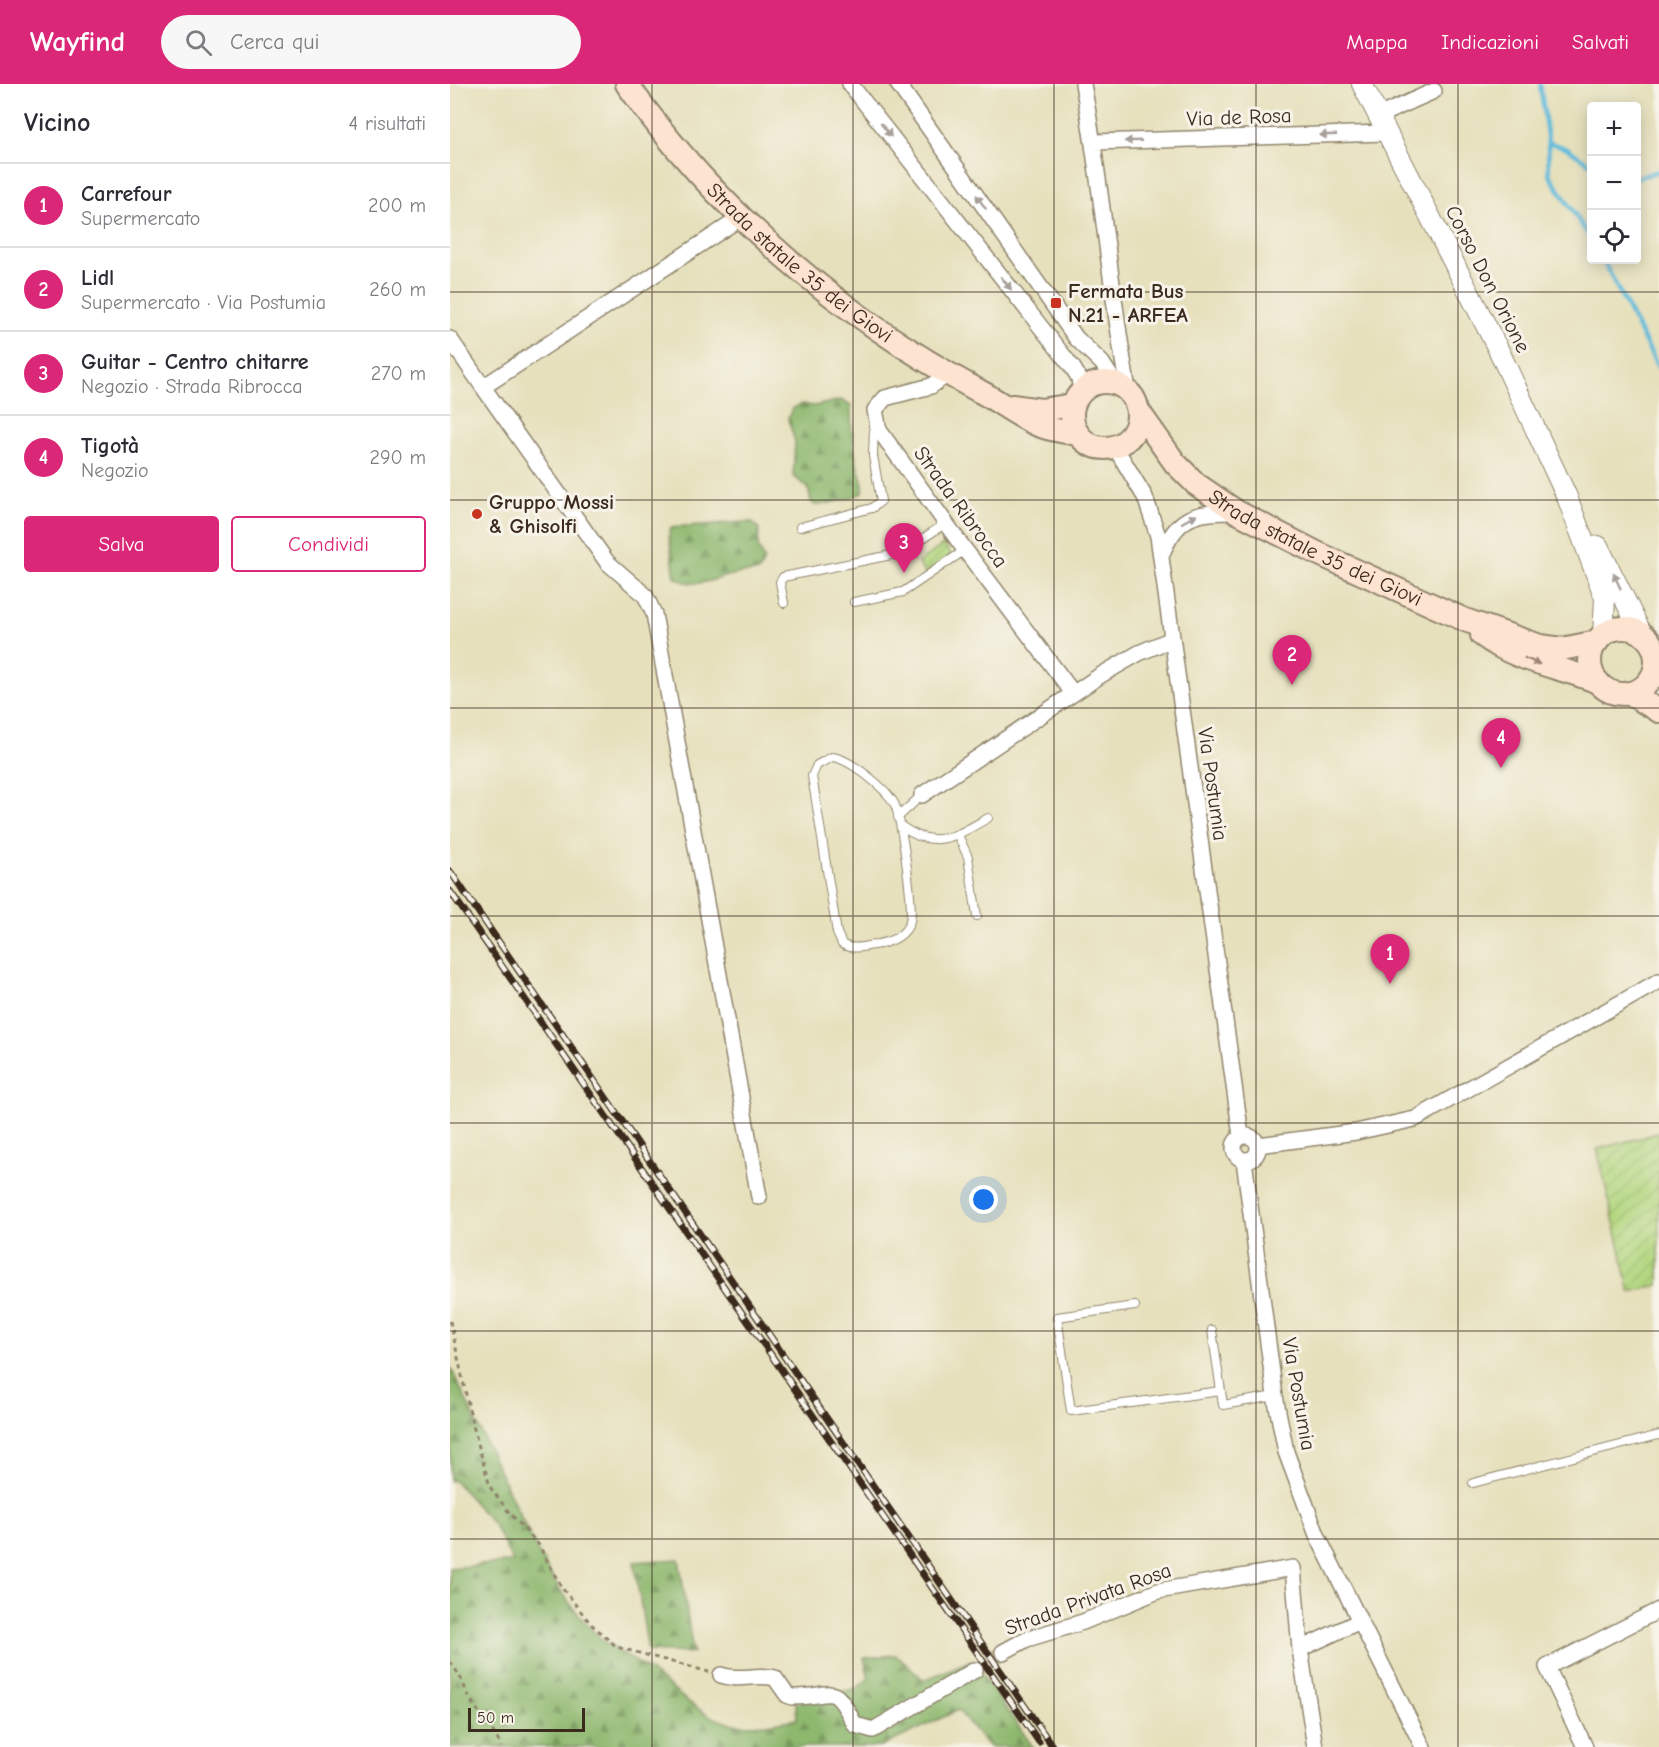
<!DOCTYPE html>
<html lang="it">
<meta charset="utf-8">
<style>
:root{--surface:#fff;--page:#f7f7f7;--text:#2b2b33;--muted:#7c7c81;--line:#e1e1e2;--accent:#db2777}
body{margin:0;font-family:"Comic Neue",sans-serif;background:var(--page);color:var(--text)}
.controls{position:absolute;right:18px;top:18px;display:grid;overflow:hidden;border-radius:6px;box-shadow:0 3px 15px #0003}
.controls button{width:54px;height:54px;display:grid;place-items:center;padding:0;border:0;border-bottom:2px solid var(--line);background:var(--surface);color:var(--text);font:30px sans-serif}
.scale{position:absolute;left:18px;bottom:15px;width:117px;box-sizing:border-box;padding-left:6px;border:3px solid #3b2a1e;border-top:0;font-size:16px;line-height:21px;white-space:nowrap;color:#3b2a1e;-webkit-text-stroke:4px #f7f3e8;paint-order:stroke}
.you{position:absolute;left:534px;top:1116px;width:21px;height:21px;margin:-15px;border:4px solid #fff;border-radius:50%;background:#1a73e8;box-shadow:0 0 0 9px #1a73e833}
.badge{display:grid;place-items:center;width:39px;height:39px;border-radius:50%;background:var(--accent);color:#fff;font-size:20px;font-weight:700}
.pin{position:absolute;translate:-50% -50px;filter:drop-shadow(0 2px 3px #0008)}
.pin::after{content:'';position:absolute;top:32px;width:21px;height:18px;background:inherit;clip-path:polygon(0 0,100% 0,50% 100%)}
.list{margin:0;padding:0;list-style:none}
h2{display:flex;justify-content:space-between;align-items:center;height:78px;margin:0;padding:0 24px;font-size:26px}
h2 small{font-size:20px;font-weight:400;color:var(--muted)}
.list li{display:grid;grid-template-columns:39px 1fr auto;gap:18px;align-items:center;box-sizing:border-box;height:84px;padding:0 24px;border-top:2px solid var(--line)}
.list b{display:block;font-size:22px;white-space:nowrap}
.list p{margin:0;font-size:20px;white-space:nowrap;color:var(--muted)}
.list em{font-size:20px;font-style:normal;color:var(--muted)}
.actions{display:flex;gap:12px;padding:18px 24px}
.actions a{flex:1;padding:14px 0;border:2px solid var(--accent);border-radius:6px;text-align:center;font-size:21px;color:var(--accent)}
.actions .main{background:var(--accent);color:#fff}
.icon{flex:none;width:33px;height:33px;fill:none;stroke:currentColor;stroke-width:2;stroke-linecap:round;stroke-linejoin:round}
.map{position:relative;flex:none;width:1209px;height:1663px;overflow:hidden}
header{display:flex;align-items:center;gap:36px;box-sizing:border-box;height:84px;padding:0 30px;background:var(--accent);color:#fff}
header strong{font-size:28px}
nav{display:flex;gap:33px;margin-inline-start:auto;font-size:21px}
.search{width:420px;height:54px;background:var(--page);display:flex;align-items:center;gap:15px;box-sizing:border-box;padding:0 21px;border-radius:33px;color:var(--muted);font-size:22px}
main{display:flex}
aside{flex:1;background:var(--surface)}
.map>svg:first-child{display:block}
</style>
<header>
<strong>Wayfind</strong>
<div class="search"><svg class="icon" aria-label="search" viewBox="0 0 24 24"><circle cx="10" cy="10" r="6"/><path d="M15 15l6 6"/></svg>Cerca qui</div>
<nav><a>Mappa</a><a>Indicazioni</a><a>Salvati</a></nav>
</header>
<main>
<aside>
<h2>Vicino<small>4 risultati</small></h2>
<ul class="list">
<li><span class="badge">1</span><div><b>Carrefour</b><p>Supermercato</p></div><em>200 m</em></li>
<li><span class="badge">2</span><div><b>Lidl</b><p>Supermercato · Via Postumia</p></div><em>260 m</em></li>
<li><span class="badge">3</span><div><b>Guitar - Centro chitarre</b><p>Negozio · Strada Ribrocca</p></div><em>270 m</em></li>
<li><span class="badge">4</span><div><b>Tigotà</b><p>Negozio</p></div><em>290 m</em></li>
</ul>
<div class="actions"><a class="main">Salva</a><a>Condividi</a></div>
</aside>
<div class="map">
<svg width="1209" height="1663" viewBox="0 0 1209 1663">
<defs>
<pattern id="forest-firs" width="22" height="20" patternUnits="userSpaceOnUse" patternTransform="scale(1.5)"><rect width="22" height="20" fill="#8eb86e"/><path d="M5 1l3.5 6h-7zM16 11l3.5 6h-7z" fill="#75965a"/></pattern>
<pattern id="garden-furrows" width="10" height="10" patternUnits="userSpaceOnUse" patternTransform="scale(1.5)"><rect width="10" height="10" fill="#b3d780"/><path d="M-1 1l2-2M0 10L10 0M9 11l2-2" fill="none" stroke="#9bb96e"/></pattern>
</defs>
<rect width="100%" height="100%" fill="#f7f3e8"/>
<filter id="ink" filterUnits="userSpaceOnUse"><feTurbulence type="fractalNoise" baseFrequency=".0167" numOctaves="2"/><feDisplacementMap in="SourceGraphic" scale="12" xChannelSelector="R" yChannelSelector="G"/><feConvolveMatrix kernelMatrix="1 2 1 2 8 2 1 2 1" color-interpolation-filters="sRGB"/></filter>
<filter id="wash" filterUnits="userSpaceOnUse"><feTurbulence type="fractalNoise" baseFrequency=".008" numOctaves="4" result="noise"/><feDisplacementMap in="SourceGraphic" scale="24" xChannelSelector="R" yChannelSelector="G"/><feGaussianBlur stdDeviation="1.35" result="paint"/><feColorMatrix in="noise" values="0 0 0 0 0 0 0 0 0 0 0 0 0 0 0 0 0 1.4 0 .05"/><feComposite in="paint" operator="in"/></filter>
<g filter="url(#wash)">
<rect width="100%" height="100%" fill="#e6e0bc"/>
<!-- forest -->
<path fill="url(#forest-firs)" stroke="#647146" stroke-width="1.5" d="M391,316L401,322C401,341 403,361 407,380C409,392 415,396 413,408C406,414 375,421 365,421L361,418L358,404L343,392L345,358L338,335L342,325L351,320L364,322Z
M295,438H302L309,445L308,463L314,475L310,486C303,490 299,488 292,489C271,491 244,508 225,493L219,451L221,443Z
M0,1282C20,1324 40,1367 60,1410C83,1459 106,1510 145,1549C162,1566 183,1574 201,1588C259,1634 269,1651 347,1635L346,1619L407,1604L419,1594L414,1574L446,1571L474,1596L522,1576L583,1663H539L508,1626L431,1663H0V1484L63,1478L43,1440L4,1396L0,1397Z
M229,1475L243,1569L198,1567L184,1478Z"/>
<!-- garden -->
<path fill="url(#garden-furrows)" stroke="#77804f" stroke-width="1.5" d="M494,460L501,471L475,490L468,479Z
M1209,1049V1201L1180,1208L1147,1065Z"/>
<g fill="none" stroke-linecap="round" stroke-linejoin="round">
<!-- stream -->
<path stroke="#5ebbdc" stroke-width="4.5" d="M1090,0L1098,58L1099,90L1142,157
M1098,58L1118,65L1142,81
M1186,94L1209,87
M1153,176L1209,285"/>
</g>
</g>
<g filter="url(#ink)">
<g fill="none" stroke-linecap="round" stroke-linejoin="round">
<!-- minor-tunnel -->
<path stroke="#c4bc9c" stroke-width="15" stroke-dasharray="15 8" stroke-linecap="butt" d="M525,1586L553,1568"/>
<defs>
<path id="service" d="M350,443L422,424L431,417L423,372L424,342
M404,518L453,508L515,466
M334,519L330,498L333,493L451,469L496,439
M382,673C399,674 435,704 444,719C451,731 464,825 460,837C455,854 438,859 423,861C413,863 401,866 392,860L387,849L362,692L367,681Z
M448,733L472,711
M451,742C484,767 506,752 538,734
M508,751L518,773L527,832
M685,1222L607,1233L621,1327L771,1307L762,1246
M771,1307L773,1321L825,1312
M1023,1399L1209,1351"/>
<path id="minor" d="M400,0L623,284L629,294L631,308
M448,0L626,254L652,279L665,299
M633,0C652,102 660,205 678,306
M928,32L984,7
M644,58L936,49
M292,133L33,303L157,478L195,511L204,530L309,1113
M0,255L33,303
M498,290L481,302L435,314L425,326L429,346L515,466L623,609
M665,363L695,413L708,452L791,1052
M711,472C727,431 745,428 787,428
M472,711L651,591L689,569L722,555
M784 1064a12 12 0 1 1 24 0a12 12 0 1 1-24 0Z
M808,1061L906,1048L965,1035L1209,897
M794,1076L825,1312L836,1368L867,1451L973,1663
M553,1568L577,1555L633,1538L708,1507L843,1484L850,1565
M271,1591C290,1598 306,1589 325,1594L337,1611L342,1613C386,1613 382,1596 405,1641L423,1646L525,1586
M865,1663L850,1565L910,1537
M1135,1663L1097,1583L1209,1526"/>
<path id="tertiary" d="M912,0L1049,267L1117,413L1155,514L1153,552
M1148,462L1192,550"/>
<g id="secondary">
<path id="s1" d="M177,0C266,127 392,233 529,307C549,317 567,332 588,341C600,346 615,348 628,350"/>
<circle cx="655" cy="331" r="33"/>
<path d="M562,322L591,326L623,321"/>
<path id="s2" d="M689,328L725,379L746,400L787,428L867,469L1015,536L1090,562L1112,565L1147,558"/>
<circle cx="1173" cy="577" r="33"/>
<path d="M1032,551C1067,578 1109,582 1148,598"/>
<path d="M1179,609L1209,627"/>
</g>
</defs>
<!-- service casing -->
<use href="#service" stroke="#90856d" stroke-width="10"/>
<!-- minor casing -->
<use href="#minor" stroke="#90856d" stroke-width="18"/>
<!-- tertiary casing -->
<use href="#tertiary" stroke="#90856d" stroke-width="22"/>
<!-- secondary casing -->
<use href="#secondary" stroke="#90856d" stroke-width="26"/>
<!-- path -->
<path stroke="#90856d" stroke-width="3" stroke-dasharray="4.5 4.5" stroke-linecap="butt" d="M0,1237L22,1338L40,1403L58,1427L88,1460L112,1504L142,1541L167,1563L259,1588
M0,1578C13,1593 16,1612 28,1627C36,1639 46,1649 51,1663"/>
<!-- service -->
<use href="#service" stroke="#fff" stroke-width="8"/>
<!-- minor -->
<use href="#minor" stroke="#fff" stroke-width="15"/>
<!-- tertiary -->
<use href="#tertiary" stroke="#fff" stroke-width="20"/>
<!-- secondary -->
<use href="#secondary" stroke="#fde4d1" stroke-width="22"/>
<defs>
<path id="rail" d="M0,787L603,1663
M0,807L589,1658"/>
</defs>
<!-- rail casing -->
<use href="#rail" stroke="#3b2a1e" stroke-width="7"/>
<!-- rail -->
<use href="#rail" stroke="#f7f3e8" stroke-width="4.5" stroke-dasharray="14" stroke-linecap="butt"/>
</g>
<!-- one-way arrows -->
<defs><path id="oneway-solid" d="M-6-.8H1V-3.2L6.5 0L1 3.2V.8H-6Z" transform="scale(1.5)"/></defs>
<g fill="#a79f9a">
<use href="#oneway-solid" transform="translate(436 46) rotate(52)"/>
<use href="#oneway-solid" transform="translate(878 51) rotate(178)"/>
<use href="#oneway-solid" transform="translate(683 57) rotate(178)"/>
<use href="#oneway-solid" transform="translate(531 118) rotate(-125)"/>
<use href="#oneway-solid" transform="translate(556 199) rotate(52)"/>
<use href="#oneway-solid" transform="translate(739 435) rotate(-28)"/>
<use href="#oneway-solid" transform="translate(1167 497) rotate(-115)"/>
</g>
<use fill="#9c8778" href="#oneway-solid" transform="translate(1082 577) rotate(23)"/>
</g>
<!-- grid -->
<path fill="none" stroke="#3b2a1e" stroke-width="1.5" stroke-opacity="0.55" d="M202,0V1663M403,0V1663M604,0V1663M806,0V1663M1008,0V1663M0,208H1209M0,416H1209M0,624H1209M0,832H1209M0,1039H1209M0,1247H1209M0,1455H1209"/>
<!-- markers -->
<g fill="#c8321e" stroke="#f7f3e8" stroke-width="2">
<rect x="600" y="213" width="12" height="12" rx="3"/>
<circle cx="27" cy="430" r="6"/>
</g>
<g text-anchor="middle" stroke-width="6" stroke-linejoin="round" paint-order="stroke">
<!-- street labels -->
<g font-size="21" fill="#3b2a1e" stroke="#f7f3e8">
<text transform="translate(789 33) rotate(-2)" y="7">Via de Rosa</text>
<text dy="7" stroke="none"><textPath href="#s1" startOffset="250">Strada statale 35 dei Giovi</textPath></text>
<text transform="translate(1038 195) rotate(63)" y="7">Corso Don Orione</text>
<text transform="translate(511 423) rotate(54)" y="7">Strada Ribrocca</text>
<text dy="7" stroke="none"><textPath href="#s2" startOffset="228">Strada statale 35 dei Giovi</textPath></text>
<text transform="translate(763 700) rotate(82)" y="7">Via Postumia</text>
<text transform="translate(849 1310) rotate(80)" y="7">Via Postumia</text>
<text transform="translate(638 1515) rotate(-20)" y="7">Strada Privata Rosa</text>
</g>
<!-- poi labels -->
<g font-size="21" font-weight="bold" fill="#3b2a1e" stroke="#f7f3e8" text-anchor="start">
<text x="618" y="214">Fermata Bus<tspan x="618" dy="24">N.21 - ARFEA</tspan></text>
<text x="39" y="425">Gruppo Mossi<tspan x="39" dy="24">&amp; Ghisolfi</tspan></text>
</g>
</g>
</svg>
<div class="controls">
<button>+</button>
<button>−</button>
<button><svg class="icon" aria-label="locate" viewBox="0 0 24 24"><circle cx="12" cy="12" r="6"/><path d="M12 2v4M12 18v4M2 12h4M18 12h4"/></svg></button>
</div>
<div class="scale">50 m</div>
<div class="you"></div>
<div class="pin badge" style="left:940px;top:900px">1</div>
<div class="pin badge" style="left:842px;top:601px">2</div>
<div class="pin badge" style="left:454px;top:489px">3</div>
<div class="pin badge" style="left:1051px;top:684px">4</div>
</div>
</main>
